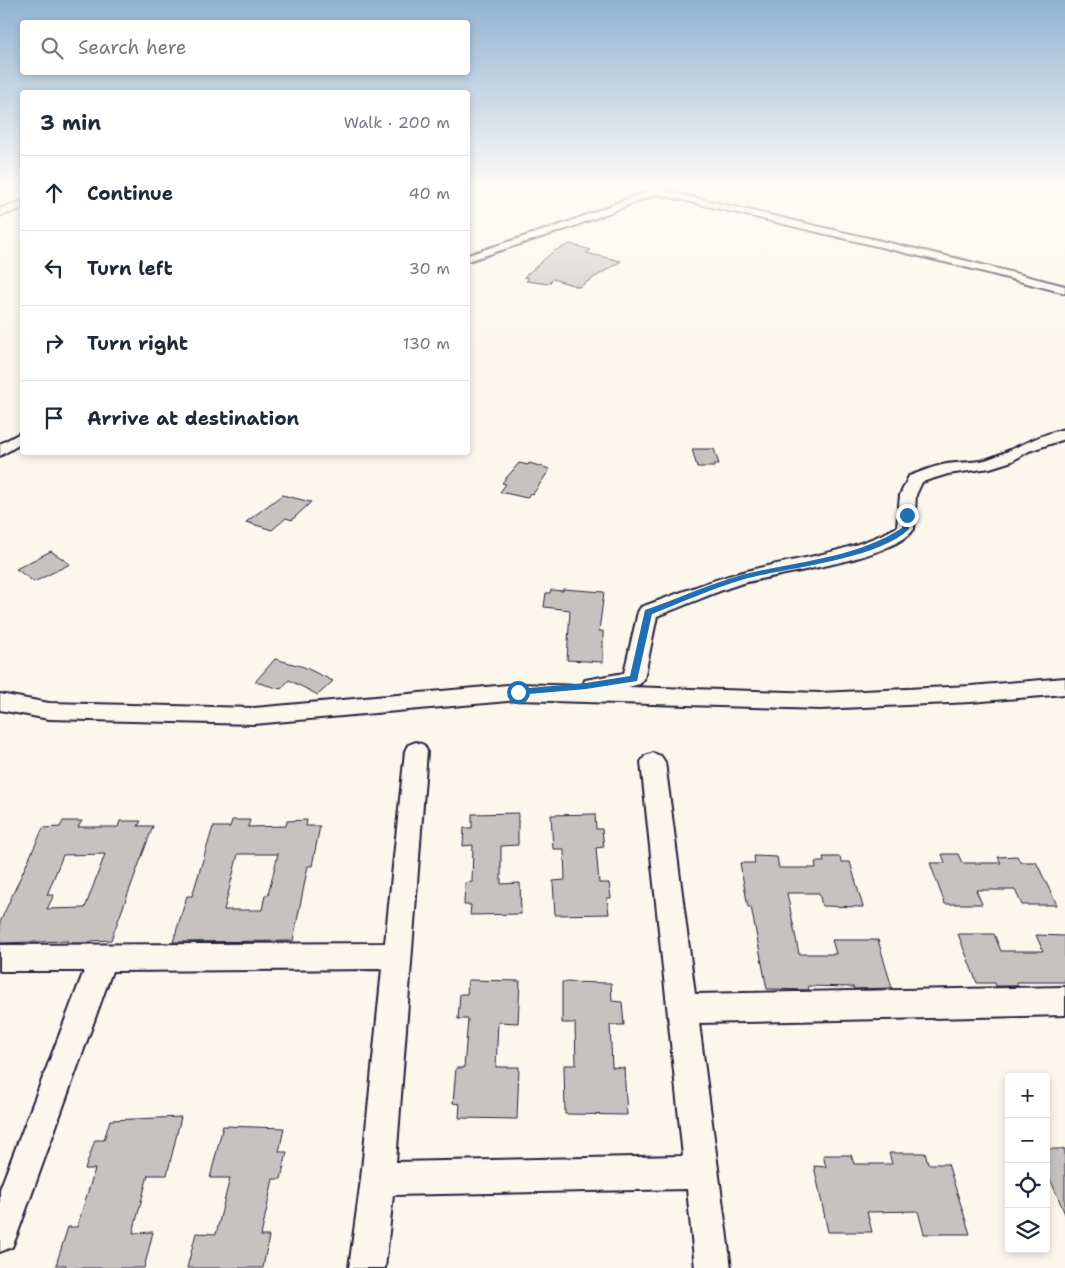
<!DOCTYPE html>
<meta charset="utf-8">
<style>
:root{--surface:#fff;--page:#f2f2f3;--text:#1f2937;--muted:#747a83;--line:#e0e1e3}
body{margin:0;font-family:"Shantell Sans",sans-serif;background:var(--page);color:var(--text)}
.controls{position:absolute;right:15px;bottom:15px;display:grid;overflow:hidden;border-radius:5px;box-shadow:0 2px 8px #0003}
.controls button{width:45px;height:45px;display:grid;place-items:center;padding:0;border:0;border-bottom:1px solid var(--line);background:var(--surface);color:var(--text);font:25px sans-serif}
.stop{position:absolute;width:15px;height:15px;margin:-11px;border:4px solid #1f6fb2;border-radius:50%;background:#fff}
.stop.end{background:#1f6fb2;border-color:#fff;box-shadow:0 1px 5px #0008}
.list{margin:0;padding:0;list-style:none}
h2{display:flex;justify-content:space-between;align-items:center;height:65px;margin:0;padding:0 20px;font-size:21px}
h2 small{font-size:16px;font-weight:400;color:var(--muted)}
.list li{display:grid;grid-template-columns:32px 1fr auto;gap:15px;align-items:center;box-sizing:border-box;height:75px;padding:0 20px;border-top:1px solid var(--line)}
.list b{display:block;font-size:19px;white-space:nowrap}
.list em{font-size:16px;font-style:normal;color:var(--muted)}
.icon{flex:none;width:28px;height:28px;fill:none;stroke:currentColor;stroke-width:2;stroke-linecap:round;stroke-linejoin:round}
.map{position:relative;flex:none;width:1065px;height:1268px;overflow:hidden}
.search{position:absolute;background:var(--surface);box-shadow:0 2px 8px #0003;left:20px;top:20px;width:450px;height:55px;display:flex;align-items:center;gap:12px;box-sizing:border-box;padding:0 18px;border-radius:5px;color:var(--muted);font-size:19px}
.panel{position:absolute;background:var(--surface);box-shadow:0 2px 8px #0003;left:20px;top:90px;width:450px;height:365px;border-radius:5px}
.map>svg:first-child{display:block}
</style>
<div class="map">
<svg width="1065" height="1268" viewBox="0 0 1065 1268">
<rect width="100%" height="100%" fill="#fbf7ec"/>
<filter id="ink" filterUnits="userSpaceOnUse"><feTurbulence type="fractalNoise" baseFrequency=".02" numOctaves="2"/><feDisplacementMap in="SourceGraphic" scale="10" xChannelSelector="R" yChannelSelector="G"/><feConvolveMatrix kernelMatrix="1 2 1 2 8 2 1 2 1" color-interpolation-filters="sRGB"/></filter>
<g filter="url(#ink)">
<!-- building -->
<path fill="#c6c2c0" stroke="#22223b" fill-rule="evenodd" d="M570,244L591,250L586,253L621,261L579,287L553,279L548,284L526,281L529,278L524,277L554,251Z
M692,449H714L719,464H714V467H697Z
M519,463L528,465L529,463L550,469L533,494L530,493L527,498L500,492L506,484L502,483Z
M282,495L311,502L292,520L286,518L272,530L246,522Z
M51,551L70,564L34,582L16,569Z
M563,589L604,592L599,631H603V662L567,660L570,610L544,607L546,593H550L551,590L563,591Z
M275,659L304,667L333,681L318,695L289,680L281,689L255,682Z
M518,813V845L501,846V884L520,883L521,914L470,915L471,905H464L465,883L472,882L473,845L463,846L464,828H472V814Z
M595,814L596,829H602L604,847L596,848L599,883H609L611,898H607L609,914L555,915L553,881L565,880L564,849H553L551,815Z
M232,820H250L248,827L286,826L287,821L307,820L306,826H320L312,866H308L293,941L173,942L187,896H192L213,827H230ZM238,854H278L268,895H265L262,910H224Z
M63,821H82L78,827H118L120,821H141L138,826H153L111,940L91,941L90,943H67L68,941L0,943V922L43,828L60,827ZM105,854L85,908L47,909L54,895H47L63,855Z
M942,854H958L962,863H1001L998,857L1017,856L1020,862H1036L1057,905H1022L1015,890H976L982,904H945L930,863H945Z
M754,856L777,857L779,868H816L815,862H824L823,857H840L841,862H850L863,907L822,906L819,893H787L799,954H836L832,940H878L892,988L854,989L853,987L808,986L809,990L767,989L751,907H748L740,863H755Z
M958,934H994L1001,951H1043L1036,935L1065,936V982H1016L1018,986H996L995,983H977Z
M468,980L520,981L518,1023L498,1022L496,1067H519L517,1119L459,1118L460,1104L453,1103L456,1068H464L468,1019H458L460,994H467Z
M562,982L611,983L612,1001L622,1002L624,1025H610L612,1067L624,1068L627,1115L565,1114L564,1065H576L575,1023H562Z
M181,1117L167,1175H148L133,1233L153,1232L144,1268H65L66,1265H56L68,1227H77L95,1169H85L95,1140H104L110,1120Z
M223,1126L284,1128L279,1152H287L281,1179H273L261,1236H269L263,1268H187L196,1233L216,1234L230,1178H210Z
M1046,1149H1065V1214L1046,1169Z
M889,1153H925L928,1164H948L970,1234H924L918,1211L867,1212L872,1232H828L814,1166L826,1167L823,1155H851L854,1164H892Z"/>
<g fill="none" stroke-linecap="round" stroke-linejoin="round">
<defs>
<path id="street" d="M663,185H675L665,191L963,260L1065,286V293L961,266L657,194L572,227L468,261V255L566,223Z
M1065,429V439L1029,451L1012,461L990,468L948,474L922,482L916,495L914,529C893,560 777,573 740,584C711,593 685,606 657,616L644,679L640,684L628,687L820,693L971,686L1065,678V694L971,702L820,709L518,700L254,724L49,719L0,710V694L49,703L254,708L518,684L583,686L585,680L624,673L638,612L641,607C675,595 708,581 743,572C795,558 848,554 897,527L900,495L909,476C921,472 934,466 947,464C959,462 973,463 985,460C1013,451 1036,435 1065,429Z
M22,432V443L0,456V444Z
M416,742L424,745L427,751L396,1162L683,1156L641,762L645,756L653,753L661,756L665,762L695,994L1065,987V1015L699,1023L731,1268H695L687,1189L393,1195L385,1268H349L361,1179L382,969L112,971L17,1235L12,1247L0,1252V1189L84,971H0V945L385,943L405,751L408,745Z"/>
<path id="highway" d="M22,201V209L0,216V208Z"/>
</defs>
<!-- street casing -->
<use href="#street" stroke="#22223b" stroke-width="4"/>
<!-- highway casing -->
<use href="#highway" stroke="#22223b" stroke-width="3"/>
<!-- street -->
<use href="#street" fill="#fbf7ec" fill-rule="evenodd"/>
<!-- highway -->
<use href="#highway" fill="#fbf7ec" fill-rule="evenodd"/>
</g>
</g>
<!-- sky -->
<linearGradient id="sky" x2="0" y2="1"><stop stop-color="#92b2d2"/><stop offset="0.51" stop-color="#fdfbf6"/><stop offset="1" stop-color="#fdfbf6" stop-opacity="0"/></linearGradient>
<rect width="1065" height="363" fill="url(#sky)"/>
<!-- route -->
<path fill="#1f6fb2" d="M907,513L911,515L909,529C877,560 788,567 745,579C714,588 682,602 652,614L637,681L586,689L518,695L513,692L518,689L586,683L630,676L645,610C677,599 709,584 742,575C795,561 855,559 902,528L904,515Z"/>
</svg>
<div class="controls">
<button>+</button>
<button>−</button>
<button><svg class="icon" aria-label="locate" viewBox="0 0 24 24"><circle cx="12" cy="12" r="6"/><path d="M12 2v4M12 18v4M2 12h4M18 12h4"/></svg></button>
<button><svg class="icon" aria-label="layers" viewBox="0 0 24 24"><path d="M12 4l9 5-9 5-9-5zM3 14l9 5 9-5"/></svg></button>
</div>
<div class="stop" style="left:518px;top:692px"></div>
<div class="stop end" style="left:907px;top:515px"></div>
<div class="search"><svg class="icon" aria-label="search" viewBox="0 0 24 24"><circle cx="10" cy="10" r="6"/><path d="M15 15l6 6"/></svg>Search here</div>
<section class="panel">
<h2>3 min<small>Walk · 200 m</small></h2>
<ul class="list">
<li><svg class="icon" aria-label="ahead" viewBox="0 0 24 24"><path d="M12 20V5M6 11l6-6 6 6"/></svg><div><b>Continue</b></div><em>40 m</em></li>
<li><svg class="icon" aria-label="left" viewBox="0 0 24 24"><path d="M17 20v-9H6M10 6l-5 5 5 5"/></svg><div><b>Turn left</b></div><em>30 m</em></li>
<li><svg class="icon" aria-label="right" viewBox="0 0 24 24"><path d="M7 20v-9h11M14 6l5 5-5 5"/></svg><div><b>Turn right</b></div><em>130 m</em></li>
<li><svg class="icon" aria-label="arrive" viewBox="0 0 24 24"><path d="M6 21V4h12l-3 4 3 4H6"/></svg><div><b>Arrive at destination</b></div></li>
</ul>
</section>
</div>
